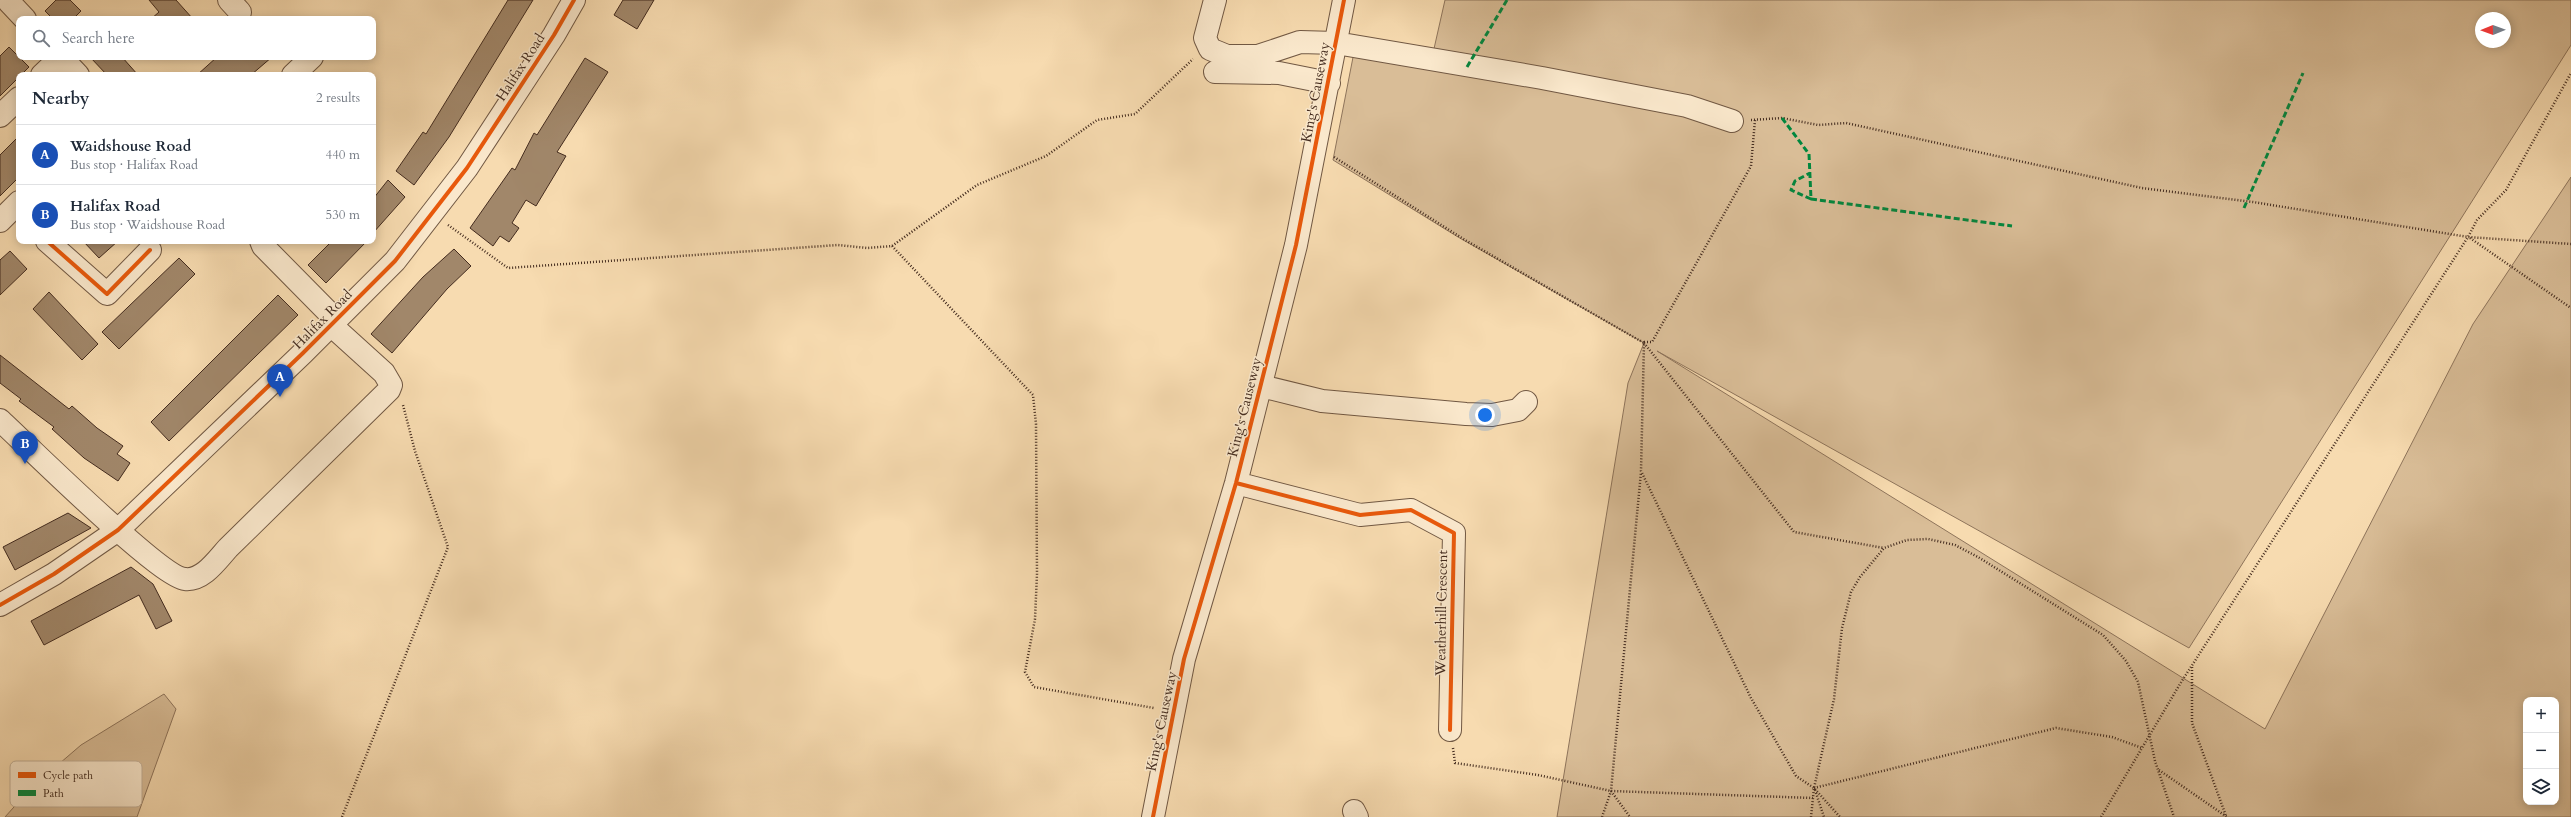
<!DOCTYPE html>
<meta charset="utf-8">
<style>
:root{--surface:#fff;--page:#f6f6f7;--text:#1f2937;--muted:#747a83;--line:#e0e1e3;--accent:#7c3aed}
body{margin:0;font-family:Cardo,serif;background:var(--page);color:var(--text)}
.controls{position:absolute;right:12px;bottom:12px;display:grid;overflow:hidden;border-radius:8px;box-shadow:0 2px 10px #0003}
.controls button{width:36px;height:36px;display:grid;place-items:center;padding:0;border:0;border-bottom:1px solid var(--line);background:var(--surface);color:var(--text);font:20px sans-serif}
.compass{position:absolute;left:2475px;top:12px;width:36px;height:36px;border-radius:50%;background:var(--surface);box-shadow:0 2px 10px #0003;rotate:269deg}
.you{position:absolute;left:1485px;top:415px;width:14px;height:14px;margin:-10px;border:3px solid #fff;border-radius:50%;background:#1a73e8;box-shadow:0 0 0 6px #1a73e833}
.badge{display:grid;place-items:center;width:26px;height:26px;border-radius:50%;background:var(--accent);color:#fff;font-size:13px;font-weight:700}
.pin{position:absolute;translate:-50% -33px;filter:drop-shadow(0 1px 2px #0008)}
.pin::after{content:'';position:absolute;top:21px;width:14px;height:12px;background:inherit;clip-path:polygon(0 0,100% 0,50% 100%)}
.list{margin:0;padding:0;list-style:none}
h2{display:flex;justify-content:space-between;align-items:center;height:52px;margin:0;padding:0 16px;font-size:17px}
h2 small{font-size:13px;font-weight:400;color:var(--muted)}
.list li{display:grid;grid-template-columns:26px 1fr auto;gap:12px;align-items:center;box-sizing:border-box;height:60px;padding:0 16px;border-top:1px solid var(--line)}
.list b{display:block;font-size:15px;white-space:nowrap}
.list p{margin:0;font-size:13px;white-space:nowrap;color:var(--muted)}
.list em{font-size:13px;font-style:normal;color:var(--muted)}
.icon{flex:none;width:22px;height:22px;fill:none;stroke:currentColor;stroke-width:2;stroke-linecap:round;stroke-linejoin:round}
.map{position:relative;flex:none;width:2571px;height:817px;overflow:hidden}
.search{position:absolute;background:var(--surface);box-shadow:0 2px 10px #0003;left:16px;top:16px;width:360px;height:44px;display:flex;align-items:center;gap:10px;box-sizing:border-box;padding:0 14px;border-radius:8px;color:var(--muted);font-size:15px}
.panel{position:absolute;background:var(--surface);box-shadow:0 2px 10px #0003;left:16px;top:72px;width:360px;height:172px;border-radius:8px}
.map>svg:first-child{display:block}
</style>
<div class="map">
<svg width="2571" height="817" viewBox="0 0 2571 817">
<rect width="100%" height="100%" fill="#f7dbb0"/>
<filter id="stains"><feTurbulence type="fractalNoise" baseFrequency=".005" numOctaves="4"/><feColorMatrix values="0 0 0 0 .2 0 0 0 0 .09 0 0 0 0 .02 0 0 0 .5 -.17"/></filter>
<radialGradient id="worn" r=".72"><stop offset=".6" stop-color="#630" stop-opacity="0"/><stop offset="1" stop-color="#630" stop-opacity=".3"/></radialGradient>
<!-- green -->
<path fill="#d9bd97" stroke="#8e745b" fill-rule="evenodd" d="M1445,0H2571V45L2189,648L1657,351L2265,729L2473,324L2571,177V817H1557L1628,383L1644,343L1458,237L1333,160L1355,47L1431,62ZM2481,18H2505V42H2481ZM2526,700H2556V802H2526Z
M164,694L176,709L137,817H5L31,788L81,745Z"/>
<!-- building -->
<path fill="#a1876a" stroke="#442c1f" d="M56,0H70L81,11L73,19H53L45,11Z
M149,0H176L193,19H151L159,12Z
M508,0H533L449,137L414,185L396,171L423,132L426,134Z
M623,0H654L637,29L614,15Z
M9,47L29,67L0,96V56Z
M90,57H122L138,75H107Z
M217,57H272L251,75H197Z
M585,58L608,72L557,152L566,156L536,206L526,200L512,223L519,228L509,242L500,236L493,246L470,228L512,168L515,170L534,133L537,135Z
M19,136V177L0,196V155Z
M388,180L405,197L373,233V199Z
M83,241H118L99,258Z
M332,241H367L326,283L308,265Z
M454,249L471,266L447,289L392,353L371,334L423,277Z
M10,251L27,269L0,295V260Z
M179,258L195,274L119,349L102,332Z
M49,292L98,344L82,360L33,309Z
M278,295L298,315L169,441L151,422Z
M0,355L69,409L72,406L97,428L123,446L117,454L130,463L118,481L84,458L52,429L54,427L19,401L21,399L0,383Z
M68,513L91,528L15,570L3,547Z
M131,567L153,584L172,621L156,629L139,595L44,645L31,621Z"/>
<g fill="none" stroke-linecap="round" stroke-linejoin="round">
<defs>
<path id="minor" d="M229,0L240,12
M1215,0L1205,38L1210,49L1227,56H1258L1300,42L1336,43L1542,78L1687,106L1732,121
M9,2L25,19
M61,57L78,75
M1215,72L1279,73L1329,83
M42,75L61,57
M293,75L312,57
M0,116L19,98
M0,221L19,202
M47,241L107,294L150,250
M261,241L263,246L336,320
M1261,386L1322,401L1466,414L1492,415L1518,410L1526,402
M0,420C27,445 160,577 185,579C203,581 217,560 228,548L389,390L391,385L384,373L331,325
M1236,483L1360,515L1411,510L1454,533L1450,730
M0,605L54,574L118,530L303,353L395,261L467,168L554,35L574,0
M1354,811L1357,817
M1153,817L1184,659L1236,483L1296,245L1344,0"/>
</defs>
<!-- minor casing -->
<use href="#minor" stroke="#715843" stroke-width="24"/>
<!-- path -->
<path stroke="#442c1f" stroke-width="2.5" stroke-dasharray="1 2" stroke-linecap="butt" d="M1751,120L1782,118L1818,125L1846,123L2142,188L2253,202L2468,237L2571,244
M1334,157L1465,240L1644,343L1641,471L1751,698L1796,776L1814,788L1840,817
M448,225L508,268L838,245L867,248L892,246L977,185L1046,156L1097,120L1135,114L1193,59
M2470,238L2571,308
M892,246L1033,395L1036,424L1037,574L1035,619L1025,672L1034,687L1154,708
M1644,342H1652L1751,166L1755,120
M1644,343L1794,532L1884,548
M2192,667V723L2226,816
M1453,748L1455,763L1538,775L1611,791L1813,798
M2159,770L2227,817
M1814,788L2056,728L2112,737L2142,748
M1815,790L1824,817
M1611,791L1630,817
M342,817L448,547L415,451L403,405
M1602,817L1611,791L1641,472
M1811,817L1814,788L1834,699L1842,628L1851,592L1860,577L1884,548L1907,540L1928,539L1955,545L1978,557L2103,635L2126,661L2138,682L2155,761L2174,817
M2101,817L2180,684L2468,237L2477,220L2506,190L2571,73"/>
<!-- minor -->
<use href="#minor" stroke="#fae8cc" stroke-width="22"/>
<!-- quiet -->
<path stroke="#00873e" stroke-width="3" stroke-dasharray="6 3" stroke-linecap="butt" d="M1467,67L1507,0
M1782,118L1809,154L1811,199L1791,190L1795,181L1810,173
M1811,199L2012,226
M2244,208L2303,73"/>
<defs>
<path id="cycleway" d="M47,241L107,294L150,250
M1236,483L1360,515L1411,510L1454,533L1450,730
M0,605L54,574L118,530L303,353L395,261L467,168L554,35L574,0
M1153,817L1184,659L1236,483L1296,245L1344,0"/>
</defs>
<!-- cycleway casing -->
<use href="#cycleway" stroke="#fae8cc" stroke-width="6"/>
<!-- cycleway -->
<use href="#cycleway" stroke="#e8590c" stroke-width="4"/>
</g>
<g text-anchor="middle" stroke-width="3" stroke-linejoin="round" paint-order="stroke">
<!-- street labels -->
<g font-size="14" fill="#442c1f" stroke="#fae8cc">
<text transform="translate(520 67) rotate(-57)" y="5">Halifax Road</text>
<text transform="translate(1315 92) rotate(-79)" y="5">King's Causeway</text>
<text transform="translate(322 319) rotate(-45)" y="5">Halifax Road</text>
<text transform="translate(1244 407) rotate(-76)" y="5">King's Causeway</text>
<text transform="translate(1441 613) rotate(-89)" y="5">Weatherhill Crescent</text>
<text transform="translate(1161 721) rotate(-78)" y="5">King's Causeway</text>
</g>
</g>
<!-- legend -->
<rect x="10" y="761" width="132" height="46" rx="6" fill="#fae8cc" stroke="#c3b098" stroke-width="1"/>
<rect x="18" y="772" width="18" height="6" fill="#e8590c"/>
<rect x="18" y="790" width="18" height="6" fill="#00873e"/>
<g font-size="11" fill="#442c1f">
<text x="43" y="779">Cycle path</text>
<text x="43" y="797">Path</text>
</g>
<rect width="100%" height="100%" filter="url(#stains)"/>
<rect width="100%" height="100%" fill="url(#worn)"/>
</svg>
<div class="controls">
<button>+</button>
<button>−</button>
<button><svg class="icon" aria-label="layers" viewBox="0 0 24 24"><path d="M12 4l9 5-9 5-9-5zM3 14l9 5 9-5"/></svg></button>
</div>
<svg class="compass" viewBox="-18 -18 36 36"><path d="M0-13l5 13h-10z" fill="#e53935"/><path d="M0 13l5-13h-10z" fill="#747a83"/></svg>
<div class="you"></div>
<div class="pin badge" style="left:280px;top:397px;background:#1a4fb4">A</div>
<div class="pin badge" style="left:25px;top:464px;background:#1a4fb4">B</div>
<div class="search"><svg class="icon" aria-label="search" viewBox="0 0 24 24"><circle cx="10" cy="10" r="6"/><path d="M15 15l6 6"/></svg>Search here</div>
<section class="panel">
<h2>Nearby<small>2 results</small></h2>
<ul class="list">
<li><span class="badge" style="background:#1a4fb4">A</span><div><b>Waidshouse Road</b><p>Bus stop · Halifax Road</p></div><em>440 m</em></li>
<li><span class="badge" style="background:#1a4fb4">B</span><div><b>Halifax Road</b><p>Bus stop · Waidshouse Road</p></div><em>530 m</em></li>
</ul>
</section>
</div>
